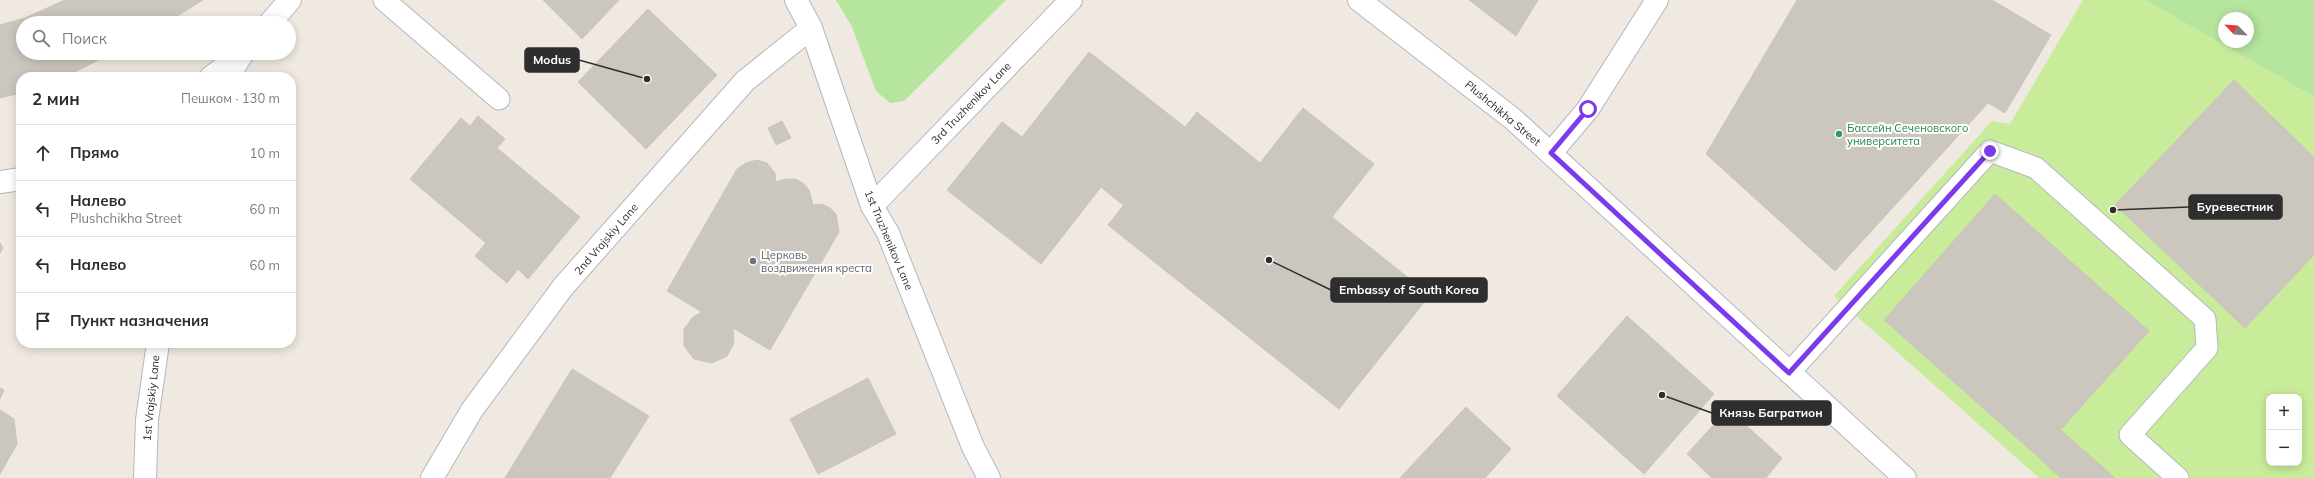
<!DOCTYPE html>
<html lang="ru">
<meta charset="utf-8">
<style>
:root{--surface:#fff;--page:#f7f7f7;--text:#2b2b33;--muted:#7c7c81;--line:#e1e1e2}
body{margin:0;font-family:Mulish,sans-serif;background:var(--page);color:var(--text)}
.controls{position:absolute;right:12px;bottom:12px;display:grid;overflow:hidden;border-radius:8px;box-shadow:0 2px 10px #0003}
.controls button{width:36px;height:36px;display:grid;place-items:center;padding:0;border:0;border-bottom:1px solid var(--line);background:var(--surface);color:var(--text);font:20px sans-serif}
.compass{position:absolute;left:2218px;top:12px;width:36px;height:36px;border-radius:50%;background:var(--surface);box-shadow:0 2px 10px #0003;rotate:295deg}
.stop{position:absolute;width:12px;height:12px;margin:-9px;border:3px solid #7c3aed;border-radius:50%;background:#fff}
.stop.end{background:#7c3aed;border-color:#fff;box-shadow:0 1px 4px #0008}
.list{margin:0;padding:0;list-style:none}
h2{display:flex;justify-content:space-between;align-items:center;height:52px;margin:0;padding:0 16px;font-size:17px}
h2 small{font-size:13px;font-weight:400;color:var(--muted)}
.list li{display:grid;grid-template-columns:26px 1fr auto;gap:12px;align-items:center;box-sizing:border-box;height:56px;padding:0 16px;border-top:1px solid var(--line)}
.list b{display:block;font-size:15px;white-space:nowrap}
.list p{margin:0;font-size:13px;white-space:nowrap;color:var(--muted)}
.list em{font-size:13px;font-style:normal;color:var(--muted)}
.icon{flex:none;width:22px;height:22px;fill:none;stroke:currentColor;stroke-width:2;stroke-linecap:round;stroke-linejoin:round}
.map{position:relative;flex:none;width:2314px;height:478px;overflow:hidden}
.search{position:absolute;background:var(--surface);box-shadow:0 2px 10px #0003;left:16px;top:16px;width:280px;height:44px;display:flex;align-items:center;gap:10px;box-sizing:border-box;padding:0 14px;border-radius:22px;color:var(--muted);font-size:15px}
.panel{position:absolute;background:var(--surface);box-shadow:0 2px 10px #0003;left:16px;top:72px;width:280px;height:276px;border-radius:16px}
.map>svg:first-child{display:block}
</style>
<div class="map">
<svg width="2314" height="478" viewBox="0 0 2314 478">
<rect width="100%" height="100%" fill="#efe9e1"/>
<!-- green -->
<path fill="#b6e59e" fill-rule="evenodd" d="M836,0H1006L904,101L890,103L876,91L852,27Z
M2145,0H2314V97ZM2224,18H2248V42H2224Z"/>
<!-- pitch -->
<path fill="#c9ec9a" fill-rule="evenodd" d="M2083,0H2145L2314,97V478H2039L1834,296L1992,121L2010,124ZM2269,397H2299V463H2269Z"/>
<!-- building -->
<path fill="#cbc7bf" stroke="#cbc5ba" d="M65,0H203L166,23H23V53H112L65,77H21V93L0,98V25L25,18Z
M543,0H619L582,39Z
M1469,0H1538L1516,36Z
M1797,0H1992L2051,35L2005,113L1988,103L1835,271L1706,154Z
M648,9L717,75L646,149L578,82Z
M1089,52L1185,127L1123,205L1101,187L1041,264L947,190L1002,122L1022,137Z
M2234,80L2314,157V255L2245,328L2115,205Z
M1303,108L1374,164L1332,217L1430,295L1339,409L1108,225L1197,112L1260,163Z
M478,116L505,139L497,148L580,217L528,279L518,269L507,283L475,256L486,243L410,179L461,118L470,126Z
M782,121L791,138L776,145L768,128Z
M757,160L767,163L775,173L776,182L786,179H795L803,183L809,190L813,205L822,204L830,208L836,214L839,232L770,350L733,328L734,343L727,356L712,363L694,359L684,346V329L693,317L702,312L667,291L737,169L746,163Z
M1995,194L2149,331L2037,456L1884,320Z
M0,243L3,248L0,253Z
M1627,316L1714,394L1644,474L1557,396Z
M572,369L649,416L610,478H505Z
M868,378L896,434L818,474L790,419Z
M0,388L4,390L0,399Z
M1466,407L1511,449L1485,478H1400Z
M1728,409L1782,458L1766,478H1712L1687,454Z
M0,410L14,419L17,444L0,474Z
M2061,430L2115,478H2061L2037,456Z"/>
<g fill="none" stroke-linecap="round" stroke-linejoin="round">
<defs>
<path id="lane" d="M384,0L499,99
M1789,373L1990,151L2036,168L2205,319L2207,348L2130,435L2178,478"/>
<path id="street" d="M796,0L811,28L872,206L888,233L973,447L989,478
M211,77L240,56
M0,182L21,179
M872,206L1071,0
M432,478L472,410L563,287L745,81L811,28"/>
<path id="secondary" d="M1359,0L1513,119L1905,478
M270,23L290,0
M228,77L243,53
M1551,153L1588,109L1657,0
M145,478L147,420L158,343"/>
</defs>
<!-- lane casing -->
<use href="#lane" stroke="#b4b7c1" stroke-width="23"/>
<!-- street casing -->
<use href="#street" stroke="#b4b7c1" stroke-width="24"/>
<!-- secondary casing -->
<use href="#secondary" stroke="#b4b7c1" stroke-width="24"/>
<!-- lane -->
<use href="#lane" stroke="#fff" stroke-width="21"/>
<!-- street -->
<use href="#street" stroke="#fff" stroke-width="22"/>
<!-- secondary -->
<use href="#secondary" stroke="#fff" stroke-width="22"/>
</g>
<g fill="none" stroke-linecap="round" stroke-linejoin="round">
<!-- route -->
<path stroke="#7c3aed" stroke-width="5" d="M1588,109L1551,153L1789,373L1990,151"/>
</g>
<!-- markers -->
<circle fill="#2e9e5b" stroke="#fff" stroke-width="1.5" cx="1839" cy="134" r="4"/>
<circle fill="#6b7280" stroke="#fff" stroke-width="1.5" cx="753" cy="261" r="4"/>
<g text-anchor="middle" stroke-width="4" stroke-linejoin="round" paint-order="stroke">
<!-- street labels -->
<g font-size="11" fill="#2e2e2e" stroke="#fff">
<text transform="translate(971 103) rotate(-46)" y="4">3rd Truzhenikov Lane</text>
<text transform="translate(1503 113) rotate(40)" y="4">Plushchikha Street</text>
<text transform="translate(606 239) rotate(-49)" y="4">2nd Vrajskiy Lane</text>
<text transform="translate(889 240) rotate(67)" y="4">1st Truzhenikov Lane</text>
<text transform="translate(151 398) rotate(-84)" y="4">1st Vrajskiy Lane</text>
</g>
<!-- leisure labels -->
<g font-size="11" fill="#27864d" stroke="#fff" text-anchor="start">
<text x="1847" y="132">Бассейн Сеченовского<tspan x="1847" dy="13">университета</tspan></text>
</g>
<!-- worship labels -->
<g font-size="11" fill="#5b616d" stroke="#fff" text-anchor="start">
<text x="761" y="259">Церковь<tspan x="761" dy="13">воздвижения креста</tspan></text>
</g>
</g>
<!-- callouts -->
<path fill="none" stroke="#2e2e2e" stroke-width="1.5" d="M647 79L579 60M2113 210L2189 207M1269 260L1331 290M1662 395L1712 413"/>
<g fill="#2e2e2e" stroke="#fff" stroke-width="1.5">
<circle cx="647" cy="79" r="4"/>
<circle cx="2113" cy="210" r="4"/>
<circle cx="1269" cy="260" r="4"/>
<circle cx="1662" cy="395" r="4"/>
</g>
<g fill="#2e2e2e" stroke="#2e2e2e" stroke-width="1.5">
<rect x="525" y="48" width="54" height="24" rx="4"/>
<rect x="2189" y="195" width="93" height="24" rx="4"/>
<rect x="1331" y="278" width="156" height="24" rx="4"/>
<rect x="1712" y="401" width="119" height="24" rx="4"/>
</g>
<g font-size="12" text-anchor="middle" font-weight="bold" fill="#fff">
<text x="552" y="64">Modus</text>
<text x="2235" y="211">Буревестник</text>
<text x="1409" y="294">Embassy of South Korea</text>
<text x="1771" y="417">Князь Багратион</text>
</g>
</svg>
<div class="controls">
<button>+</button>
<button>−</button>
</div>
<svg class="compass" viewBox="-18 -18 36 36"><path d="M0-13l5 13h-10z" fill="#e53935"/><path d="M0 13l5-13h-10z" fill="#7c7c81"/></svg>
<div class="stop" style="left:1588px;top:109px"></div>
<div class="stop end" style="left:1990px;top:151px"></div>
<div class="search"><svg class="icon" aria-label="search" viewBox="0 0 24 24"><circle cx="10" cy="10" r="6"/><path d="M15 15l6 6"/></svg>Поиск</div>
<section class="panel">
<h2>2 мин<small>Пешком · 130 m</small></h2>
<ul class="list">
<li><svg class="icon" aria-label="ahead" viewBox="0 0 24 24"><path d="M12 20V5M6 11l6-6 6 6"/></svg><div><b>Прямо</b></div><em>10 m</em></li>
<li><svg class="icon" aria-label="left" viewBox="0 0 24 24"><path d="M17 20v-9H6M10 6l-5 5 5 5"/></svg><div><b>Налево</b><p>Plushchikha Street</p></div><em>60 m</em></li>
<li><svg class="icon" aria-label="left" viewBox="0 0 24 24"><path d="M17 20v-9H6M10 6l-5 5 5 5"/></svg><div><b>Налево</b></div><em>60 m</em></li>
<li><svg class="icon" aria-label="arrive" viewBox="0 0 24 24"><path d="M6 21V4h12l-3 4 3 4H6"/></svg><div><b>Пункт назначения</b></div></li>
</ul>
</section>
</div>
